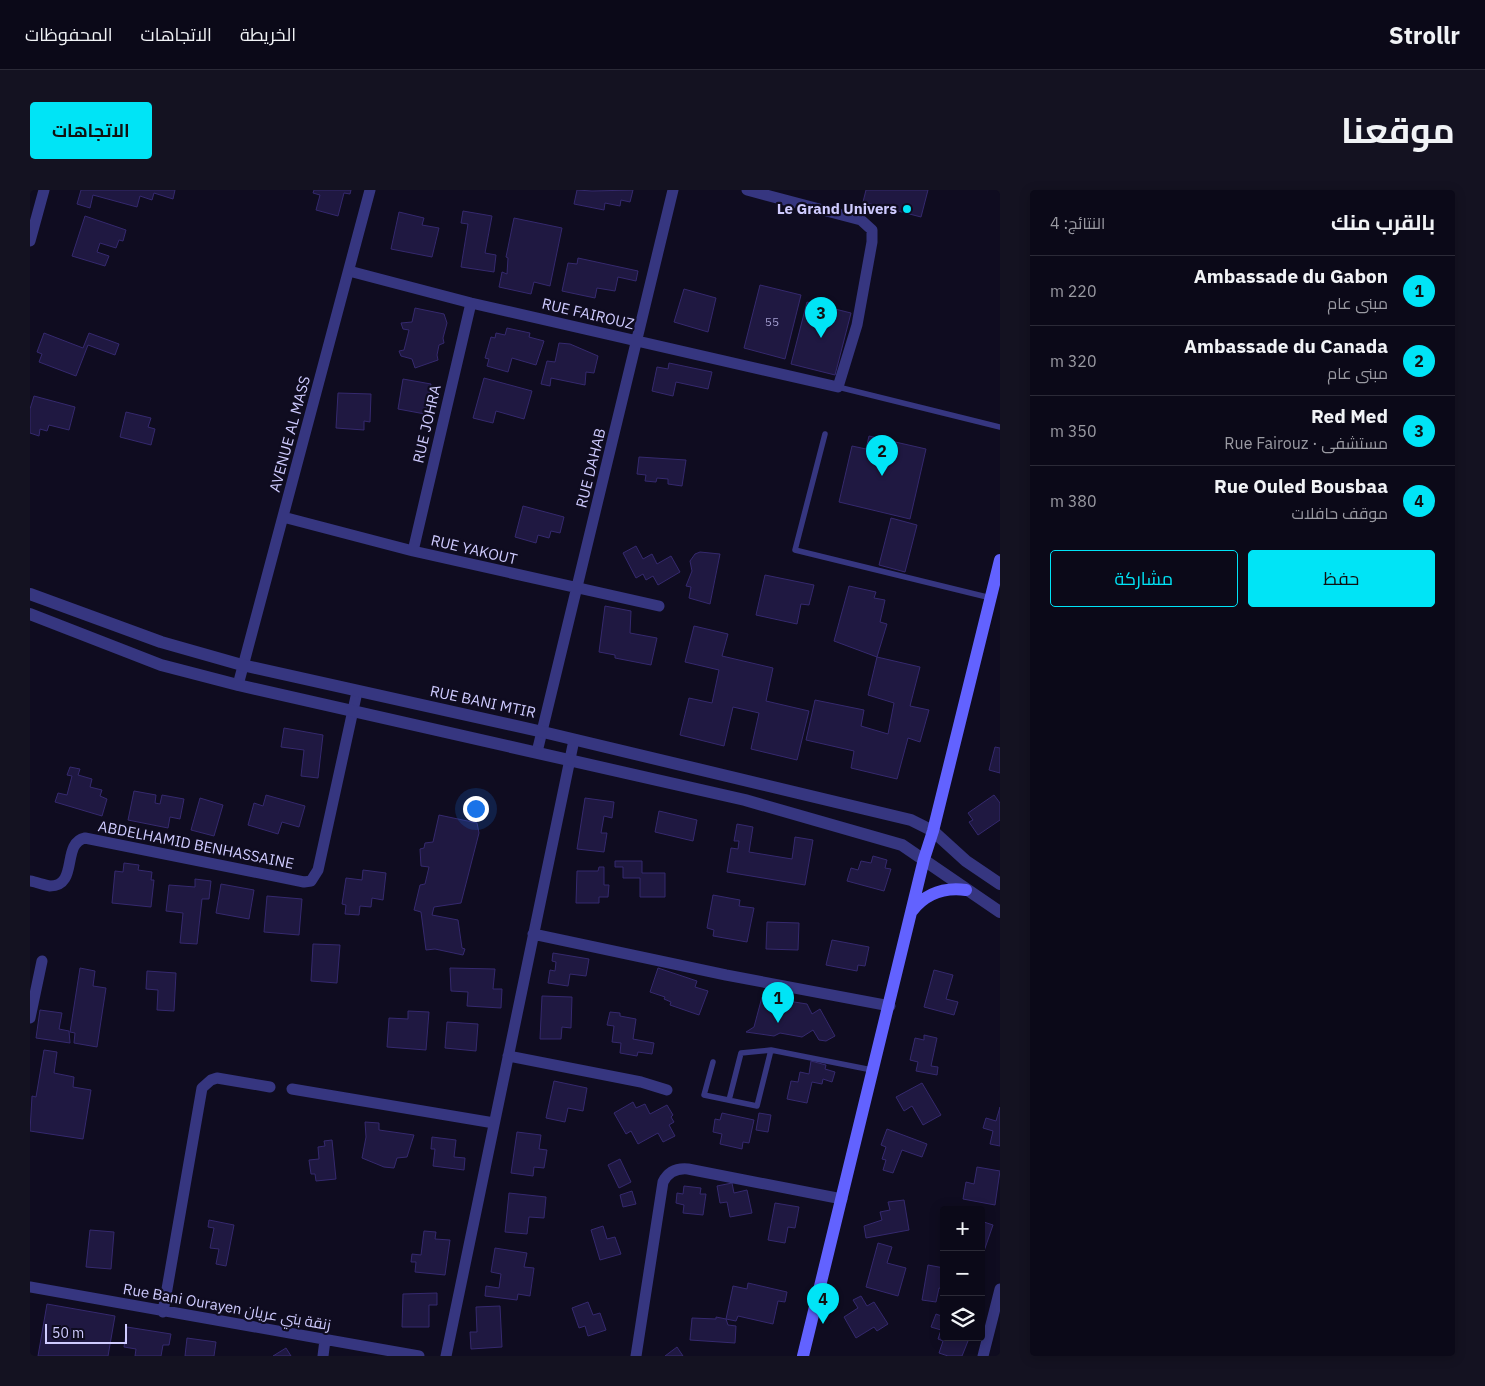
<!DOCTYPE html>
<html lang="ar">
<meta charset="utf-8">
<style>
:root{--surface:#0b0918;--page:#141221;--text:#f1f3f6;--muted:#9a9aa2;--line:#2b2a37;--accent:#00e4f6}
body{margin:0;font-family:"IBM Plex Sans",Cairo,sans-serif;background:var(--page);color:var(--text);direction:rtl}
.controls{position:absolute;right:15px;bottom:15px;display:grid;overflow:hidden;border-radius:5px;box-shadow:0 2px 12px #0003}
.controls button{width:45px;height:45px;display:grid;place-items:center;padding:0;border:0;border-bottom:1px solid var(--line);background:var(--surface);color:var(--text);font:25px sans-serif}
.scale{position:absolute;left:15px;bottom:12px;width:82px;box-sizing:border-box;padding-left:5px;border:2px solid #cfcbff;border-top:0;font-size:14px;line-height:18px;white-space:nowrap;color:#cfcbff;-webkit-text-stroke:4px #0f0c20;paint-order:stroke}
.you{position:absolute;left:445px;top:618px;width:18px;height:18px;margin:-12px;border:4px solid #fff;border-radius:50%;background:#1a73e8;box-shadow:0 0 0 8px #1a73e833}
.badge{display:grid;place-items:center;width:32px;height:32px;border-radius:50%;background:var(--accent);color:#111;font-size:16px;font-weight:700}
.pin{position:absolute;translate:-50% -41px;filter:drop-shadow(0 1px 2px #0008)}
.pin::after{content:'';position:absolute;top:26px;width:18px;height:15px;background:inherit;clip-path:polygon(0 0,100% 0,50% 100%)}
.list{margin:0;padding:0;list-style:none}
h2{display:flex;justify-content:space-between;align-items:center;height:65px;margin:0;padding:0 20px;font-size:21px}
h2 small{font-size:16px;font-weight:400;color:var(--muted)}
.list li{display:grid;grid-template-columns:32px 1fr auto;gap:15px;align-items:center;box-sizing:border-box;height:70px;padding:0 20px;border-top:1px solid var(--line)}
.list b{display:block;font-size:19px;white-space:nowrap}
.list p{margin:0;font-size:16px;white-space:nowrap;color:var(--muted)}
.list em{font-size:16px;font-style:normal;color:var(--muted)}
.actions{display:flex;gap:10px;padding:15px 20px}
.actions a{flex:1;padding:11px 0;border:1px solid var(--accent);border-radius:5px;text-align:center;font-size:18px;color:var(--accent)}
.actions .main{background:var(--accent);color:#111}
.icon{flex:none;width:28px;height:28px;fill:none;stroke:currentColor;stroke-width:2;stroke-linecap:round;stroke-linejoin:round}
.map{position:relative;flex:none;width:970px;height:1166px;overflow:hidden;direction:ltr;border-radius:5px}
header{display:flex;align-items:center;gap:30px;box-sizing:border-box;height:70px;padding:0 25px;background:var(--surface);border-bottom:1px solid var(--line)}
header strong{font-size:24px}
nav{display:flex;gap:28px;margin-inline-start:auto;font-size:18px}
.intro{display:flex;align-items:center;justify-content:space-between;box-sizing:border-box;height:120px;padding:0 30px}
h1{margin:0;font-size:35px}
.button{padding:12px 22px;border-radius:5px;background:var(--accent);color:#111;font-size:18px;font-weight:700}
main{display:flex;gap:30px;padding:0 30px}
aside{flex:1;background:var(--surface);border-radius:5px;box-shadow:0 2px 12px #0003}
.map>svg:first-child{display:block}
</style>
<header>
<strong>Strollr</strong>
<nav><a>الخريطة</a><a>الاتجاهات</a><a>المحفوظات</a></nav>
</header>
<div class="intro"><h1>موقعنا</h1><a class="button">الاتجاهات</a></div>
<main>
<aside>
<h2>بالقرب منك<small>النتائج: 4</small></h2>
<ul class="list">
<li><span class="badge">1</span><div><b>Ambassade du Gabon</b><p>مبنى عام</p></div><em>220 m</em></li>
<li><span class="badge">2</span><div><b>Ambassade du Canada</b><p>مبنى عام</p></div><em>320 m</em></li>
<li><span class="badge">3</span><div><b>Red Med</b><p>مستشفى · Rue Fairouz</p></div><em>350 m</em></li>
<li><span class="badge">4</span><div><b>Rue Ouled Bousbaa</b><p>موقف حافلات</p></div><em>380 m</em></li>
</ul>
<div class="actions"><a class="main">حفظ</a><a>مشاركة</a></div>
</aside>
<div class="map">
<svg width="970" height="1166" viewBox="0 0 970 1166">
<rect width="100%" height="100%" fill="#0f0c20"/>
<!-- building -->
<path fill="#1f1841" stroke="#35296e" d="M51,0H145L143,9L124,3L122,10L110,6L107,17L63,5L60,18L47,14Z
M284,0H321L320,4L314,3L308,26L286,20L290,5L283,3Z
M547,0L562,1L603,0L600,12L591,10L590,16L575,13L574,20L544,14Z
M836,0H898L891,27L833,12Z
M433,21L462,26L455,63L466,65L464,82L431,77L438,34L431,33Z
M369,22L394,28L392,35L409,38L402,67L361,59Z
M55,26L96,40L93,51L89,50L86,58L70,53L67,62L79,66L75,76L42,66Z
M484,28L532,38L520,96L504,92L501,104L469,97L472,82L477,84L478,68L476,67Z
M548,68L608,81L606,91L588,87L585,101L567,98L565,108L532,101L538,73L547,74Z
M730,95L771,105L755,169L714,158Z
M654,99L686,108L678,142L644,132Z
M777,112L821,123L805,185L761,174Z
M385,118L414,124L417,133L413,148L414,153L409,155L407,165L408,170L385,178L382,169L371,166L369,161L374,160L379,140L373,139L371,133L382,132Z
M477,138L500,143L499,147L514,151L506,175L482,168L478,182L457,176L459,169L455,168L461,147L465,148L466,143L475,145Z
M14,143L53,158L59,143L89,154L85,165L58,155L46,186L9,172L12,164L7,162Z
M529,153L540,154L568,166L564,183L556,182L555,195L521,188L520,196L511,194L517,171L525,172Z
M639,173L682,182L678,199L646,192L643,206L622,201L627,177L638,179Z
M454,188L502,201L494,229L466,221L463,233L443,228Z
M373,189L401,194L395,224L368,219Z
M308,203L341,204L340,232L334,231V240L306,238Z
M4,206L45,217L39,240L19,235L17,241L10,239L9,246L0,243V219Z
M96,222L121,228L118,237L125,239L121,255L90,247Z
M839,246L896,259L880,329L809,312L822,256L836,259Z
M609,267L656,270L652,296L638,294V289L627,288L626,292L615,291L616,285L607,284Z
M493,316L534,327L530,343L521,341L519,348L508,345L506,353L485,347Z
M861,328L887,335L875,382L849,375Z
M606,356L613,369L622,364L627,374L641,366L650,382L628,395L623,386L616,390L613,384L606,388L593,363Z
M670,362L690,364L680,414L659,408L661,397L656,396L662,381L660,371L665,364Z
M735,385L784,395L779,415L771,414L767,434L726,425Z
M819,396L846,402L844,408L855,410L850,432L857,434L847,467L804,451Z
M575,416L601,421L600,443L627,448L621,475L585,468V465L569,462Z
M664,436L698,444L692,466L743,478L736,511L779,521L767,570L721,559L729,523L703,517L694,556L650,545L659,508L682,513L689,480L655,472Z
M847,467L890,477L880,516L899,520L890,552L878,548L867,589L821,578L824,561L776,550L785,510L834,520L831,536L858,544L864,513L838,505Z
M254,538L293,545L288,588L271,586L274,560L251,557Z
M965,557L970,558V583L959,580Z
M40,577L50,579L48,585L62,589L60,597L72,600L70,606L77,609L72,626L25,612L28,603L37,605L42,586L37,585Z
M104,601L126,605L125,613L130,614L132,605L154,609L150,629L140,627L138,638L98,630Z
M236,605L275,616L269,637L252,632L248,644L218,635L224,613L233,616Z
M964,605L970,613V630L948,645L939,632L943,630L938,623Z
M170,608L193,615L184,646L161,640Z
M555,608L584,612L582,628L574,626L571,643H577L574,662L547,659Z
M629,621L667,630L663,651L625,642Z
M409,625L447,633L449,643L431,713L404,717L402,725L428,730L432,758L435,759L433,765L405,759L396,760L391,722L384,720L390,695L395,694L399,677L391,676L390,659L394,658L395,653L403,652Z
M707,634L723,637L719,662L762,669L765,647L783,650L775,695L697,682L701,658L708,659L709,651H704Z
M843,666L857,670L855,678L861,679L854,701L817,691L821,678L828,680L831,671L841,673Z
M585,671H612V683H635V707H610V688H593V677H585Z
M94,673L109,675L108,680L122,682L121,690H124L121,717L82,713L85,681L93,682Z
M569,677H574V695H579L578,707H569V713H546L547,681H568Z
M333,680L356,683L353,710L342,708L341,717L330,716L329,725L315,724L316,715L312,714L316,688L332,690Z
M165,689L181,691L179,709H172L167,754L150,753L153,723L136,721L139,695L165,697Z
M191,694L224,700L219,729L186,723Z
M683,705L710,710L709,716L724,718L717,752L683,746L684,740L677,738Z
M237,706L272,709L269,745L234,742Z
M737,732L769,733L768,760L736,759Z
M802,750L839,757L835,776L828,775L827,781L796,775Z
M283,754L310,755L307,793L281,791Z
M523,763L559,769L556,786L540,784L538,796L518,793L520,780L525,781L526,772L522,771Z
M50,778L65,781L63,796L76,798L67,857L44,853L45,843L40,842Z
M420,778L465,779L463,799H472L471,818L437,816L438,802L421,801Z
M628,778L667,791L665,797L678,801L669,825L640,815L641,812L634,809L635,807L620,802Z
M904,780L923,785L916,809L928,812L924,825L894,817Z
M117,781L146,783L144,821L127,820L128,800L116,799Z
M512,806L542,807L541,838L532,837L531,849H510Z
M732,807L777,814L782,824L790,819L805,846L796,851L789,850L783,840L772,847L750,843L744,846L716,842L724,837Z
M10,820L32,823L29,839L39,841L40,853L6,848Z
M378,821L399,822L396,860L357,857L359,828L378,829Z
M580,822L590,823V826L606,829L603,849L624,853L622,864L608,862L607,866L590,863L591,853L582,852L584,836L577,835Z
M417,832L448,834L446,861L415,858Z
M894,845L907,848L901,876L908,877L907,885L886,881L888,872L880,870L885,848L894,850Z
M14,860L27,862L24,883L44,887L43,897L61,900L53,949L0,941L2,906L6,907Z
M781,871L796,875L795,879L805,882L802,892L793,889L792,894L782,892L777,913L757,909L761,891L768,892L770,882L779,884Z
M524,891L557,898L553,921L538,918L535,932L516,928Z
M892,893L911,925L893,935L882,916L874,921L866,907Z
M603,912L606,918L615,914L620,924L637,915L643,925L641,927L644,932L639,935L645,946L633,952L628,943L608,954L601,941L596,944L584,923Z
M970,917V956L960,954L963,941L953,938L956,928L966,931Z
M692,923L724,930L719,953L713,952L712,959L690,954L692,944L683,942L685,929L690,930Z
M729,923L741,925L738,942L726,940Z
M335,932L349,933V940L384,945L377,967L367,968L364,978L354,977L332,968L336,947Z
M857,939L897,954L892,967L872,960L863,983L853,980L856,970L852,969L856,957L851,955Z
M487,942L511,945L509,959L517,960L514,978L504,977L503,986L481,983Z
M402,947L426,950L424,967L435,968L434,980L403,976L405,959H401Z
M302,950L306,989L286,991L285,984H281L279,970L289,969L288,957L295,956L294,951Z
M590,969L601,992L589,998L578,975Z
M947,977L970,981L965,1015L933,1009L936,992L944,994Z
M702,993L704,1003L717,1000L722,1023L700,1027L697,1012L690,1013L687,996Z
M654,996L671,998L670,1004H676L673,1025L653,1023L654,1015L646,1013L647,1003L653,1004Z
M602,1001L606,1014L593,1017L590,1005Z
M479,1003L516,1007L514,1028L499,1027L497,1044L475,1042Z
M874,1010L879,1040L836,1048L834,1036L852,1030L850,1022L860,1020L858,1012Z
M745,1013L769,1017L765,1038L758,1037L755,1053L738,1050Z
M179,1030L204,1035L196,1076L186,1074L189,1059L180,1058L184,1038L178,1037Z
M951,1031L963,1035L952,1067H951Z
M573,1036L577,1049L585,1047L591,1064L570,1070L561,1040Z
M60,1040L84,1042L81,1079L56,1077Z
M394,1041L406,1042L405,1049L420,1050L415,1085L385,1082L386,1072H381L382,1064L391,1065Z
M848,1053L862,1057L857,1073L876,1078L868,1106L836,1097Z
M465,1058L497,1063L494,1077L504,1078L500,1106L488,1104L487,1110L455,1106L456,1096L469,1098L471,1084L461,1082Z
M898,1075L914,1078V1099L909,1098L906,1112L892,1110Z
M718,1093L757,1102L755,1112L748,1111L743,1134L708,1126L706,1131L696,1129L703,1096L717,1099Z
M407,1103V1115H399V1137H372L373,1104Z
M831,1106L837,1116L844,1112L858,1134L847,1141L844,1137L826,1148L814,1127L828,1118L823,1110Z
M558,1112L563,1125L570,1123L576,1140L558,1146L555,1136L549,1138L542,1118Z
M17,1114L85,1126L78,1166H8Z
M470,1116L472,1157L441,1159L440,1142H447L446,1117Z
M906,1124L914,1127V1147H933L932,1149L938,1151L932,1166H918L909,1163L913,1151L908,1149L911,1140L901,1137Z
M686,1127L696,1129L698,1135L706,1136L705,1153L660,1150L662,1128L686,1129Z
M97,1137L141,1144L139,1155H133L131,1166H105L106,1159L94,1157Z
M157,1148L186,1152L184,1166H155Z
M647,1157L653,1166H635Z
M256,1158L261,1166H243Z"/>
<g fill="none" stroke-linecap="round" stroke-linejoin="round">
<!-- service -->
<path stroke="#363680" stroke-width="5.5" d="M808,197L970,237
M795,244L765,360L961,408
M683,872L674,905L727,916L741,860L842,880
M699,910L711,863L741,860"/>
<!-- minor -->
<path stroke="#363680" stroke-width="11" d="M0,51L14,0
M319,81L441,113L808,197L827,135L842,52V40L831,30L717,0
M253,327L383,361L629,416
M383,361L441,113
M208,495L340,0
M507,562L643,0
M0,691C6,692 14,695 20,696C49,696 31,653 55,648L274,692L281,691L288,680L327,502
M503,744L696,785L860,816
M0,828L12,771
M478,866L611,892L637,900
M262,899L464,933
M0,1097L389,1166
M133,1122L172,898L181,890L187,888L240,897
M293,1166L295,1150
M416,1166L544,550
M606,1166L633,992C638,982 647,978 658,979L812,1009
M953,1166L970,1099"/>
<!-- tertiary -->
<path stroke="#363680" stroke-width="12" d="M0,404L131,452L212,475L513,542L881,630L903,641L936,671L970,694
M0,424L131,475L208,495L715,610L872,655L970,722"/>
<!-- secondary -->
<path stroke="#6262ff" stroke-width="12" d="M882,721C896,703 914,697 936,700
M773,1166L894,669L903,641L970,370"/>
</g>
<!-- markers -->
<circle fill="#00e4f6" stroke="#0f0c20" stroke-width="2" cx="877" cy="19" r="5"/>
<g text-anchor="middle" stroke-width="4.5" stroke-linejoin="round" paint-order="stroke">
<!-- number labels -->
<g font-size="12" fill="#a39ed0">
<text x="742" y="136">55</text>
</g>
<!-- poi labels -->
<g font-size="15" font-weight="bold" fill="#cfcbff" stroke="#0f0c20" text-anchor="end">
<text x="867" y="24">Le Grand Univers</text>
</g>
<!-- street labels -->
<g font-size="15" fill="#cfcbff" stroke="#0f0c20">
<text transform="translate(558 124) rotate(13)" y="5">RUE FAIROUZ</text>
<text transform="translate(397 234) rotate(-77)" y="5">RUE JOHRA</text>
<text transform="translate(260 244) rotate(-75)" y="5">AVENUE AL MASS</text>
<text transform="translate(561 278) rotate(-76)" y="5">RUE DAHAB</text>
<text transform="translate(444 360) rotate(13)" y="5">RUE YAKOUT</text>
<text transform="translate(453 512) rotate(12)" y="5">RUE BANI MTIR</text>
<text transform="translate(166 655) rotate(11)" y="5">ABDELHAMID BENHASSAINE</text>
<text transform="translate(197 1117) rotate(10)" y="5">Rue Bani Ourayen زنقة بني عريان</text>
</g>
</g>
</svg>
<div class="controls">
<button>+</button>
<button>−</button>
<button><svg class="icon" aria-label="layers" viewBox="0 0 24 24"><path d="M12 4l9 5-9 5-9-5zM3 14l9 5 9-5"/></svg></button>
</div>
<div class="scale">50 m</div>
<div class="you"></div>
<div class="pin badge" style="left:748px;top:833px">1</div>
<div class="pin badge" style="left:852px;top:286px">2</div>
<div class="pin badge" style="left:791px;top:148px">3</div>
<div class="pin badge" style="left:793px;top:1134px">4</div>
</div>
</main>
